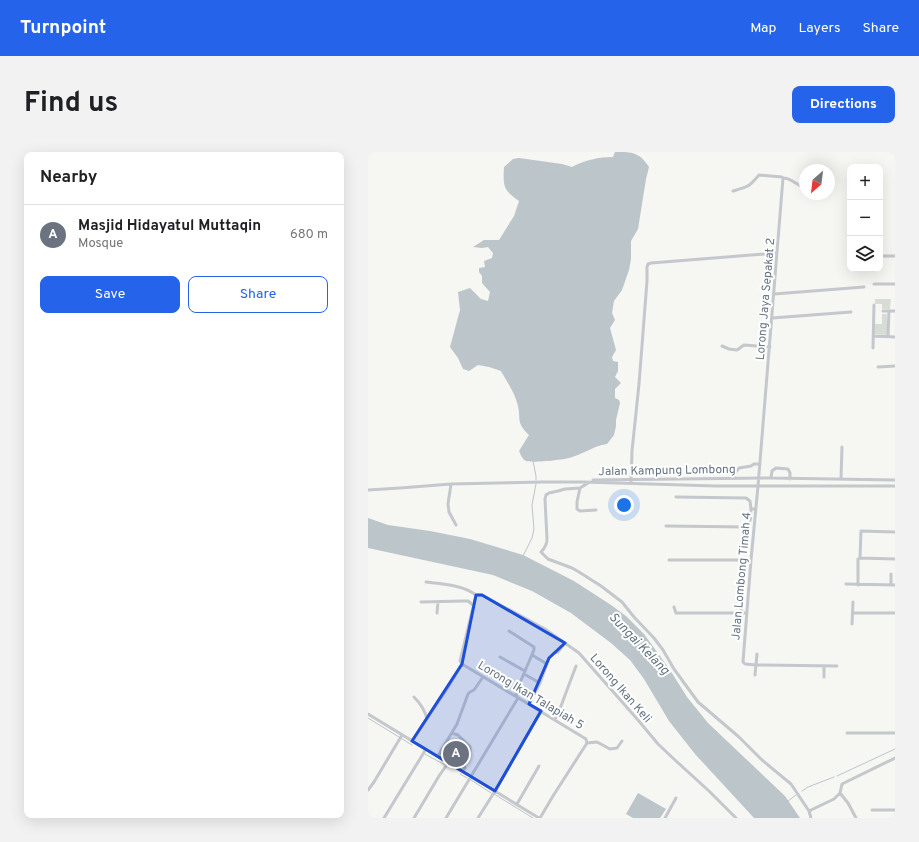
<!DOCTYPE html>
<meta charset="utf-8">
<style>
:root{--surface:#fff;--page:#f2f2f2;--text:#202124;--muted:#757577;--line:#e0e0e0;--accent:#2563eb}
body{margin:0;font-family:Overpass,sans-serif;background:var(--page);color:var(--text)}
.controls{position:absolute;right:12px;top:12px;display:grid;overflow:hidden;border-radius:8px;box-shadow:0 4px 16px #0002}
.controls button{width:36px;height:36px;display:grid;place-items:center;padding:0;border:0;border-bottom:1px solid var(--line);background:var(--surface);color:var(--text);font:20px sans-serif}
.compass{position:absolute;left:431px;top:12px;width:36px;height:36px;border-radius:50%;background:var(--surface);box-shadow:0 4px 16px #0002;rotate:208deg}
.you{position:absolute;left:256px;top:353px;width:14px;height:14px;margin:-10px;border:3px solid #fff;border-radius:50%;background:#1a73e8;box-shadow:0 0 0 6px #1a73e833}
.badge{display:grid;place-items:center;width:26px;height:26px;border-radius:50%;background:var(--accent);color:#fff;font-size:13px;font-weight:700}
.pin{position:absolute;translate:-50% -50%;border:2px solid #fff;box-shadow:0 1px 4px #0006}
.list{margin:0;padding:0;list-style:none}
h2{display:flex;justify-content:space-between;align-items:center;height:52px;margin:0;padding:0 16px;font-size:17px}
h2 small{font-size:13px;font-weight:400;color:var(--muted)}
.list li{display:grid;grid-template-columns:26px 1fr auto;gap:12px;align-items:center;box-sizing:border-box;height:60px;padding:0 16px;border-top:1px solid var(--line)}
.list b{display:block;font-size:15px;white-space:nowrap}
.list p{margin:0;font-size:13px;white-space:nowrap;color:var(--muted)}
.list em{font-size:13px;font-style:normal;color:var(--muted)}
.actions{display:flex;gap:8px;padding:12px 16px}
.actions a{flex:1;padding:9px 0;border:1px solid var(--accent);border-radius:8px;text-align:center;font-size:14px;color:var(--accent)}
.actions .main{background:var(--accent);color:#fff}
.icon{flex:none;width:22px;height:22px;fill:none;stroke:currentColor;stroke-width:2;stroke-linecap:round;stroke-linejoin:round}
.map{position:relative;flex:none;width:527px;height:666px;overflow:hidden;border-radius:8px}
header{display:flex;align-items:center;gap:24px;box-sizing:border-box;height:56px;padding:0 20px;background:var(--accent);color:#fff}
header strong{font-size:19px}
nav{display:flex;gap:22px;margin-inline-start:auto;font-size:14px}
.intro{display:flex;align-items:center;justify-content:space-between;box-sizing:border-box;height:96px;padding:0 24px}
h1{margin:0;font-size:28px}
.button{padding:10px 18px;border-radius:8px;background:var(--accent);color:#fff;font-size:14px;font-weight:700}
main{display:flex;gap:24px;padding:0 24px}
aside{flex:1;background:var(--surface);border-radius:8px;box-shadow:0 4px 16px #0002}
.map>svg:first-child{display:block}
</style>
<header>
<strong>Turnpoint</strong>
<nav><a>Map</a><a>Layers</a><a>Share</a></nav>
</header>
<div class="intro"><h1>Find us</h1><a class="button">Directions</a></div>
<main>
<aside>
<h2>Nearby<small></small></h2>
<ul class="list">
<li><span class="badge" style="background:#6b7280">A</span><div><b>Masjid Hidayatul Muttaqin</b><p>Mosque</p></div><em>680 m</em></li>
</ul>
<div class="actions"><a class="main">Save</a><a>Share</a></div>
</aside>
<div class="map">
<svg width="527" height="666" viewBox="0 0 527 666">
<rect width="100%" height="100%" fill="#f6f6f3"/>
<!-- green -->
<path fill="#d7ddd4" d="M507,147H523L522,157H514V152H507Z
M514,162H519V183L506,182V172H514Z"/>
<!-- water -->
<path fill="#bbc5ca" d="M247,0C265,0 271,0 281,15L278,27L270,77L263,89V107L261,118L254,138L246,149L244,161L247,168L242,176L248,198L244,205L245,209L250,210V219L247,225L253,231L247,237V246L251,248L252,251L248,268V274L246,283L239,292C225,294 214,303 201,306C194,308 164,311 158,309C154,307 153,303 151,299L161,283C148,270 153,269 150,254C147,241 139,230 133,219L121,215L110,213L101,219L95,217L90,206L82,195L92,158L90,140L102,136L113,147L120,149L122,140L114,131V124L111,120V116L117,115L116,109L124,106L125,101L120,95L114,96L105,95L116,88H131L146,64L151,49C135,38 135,34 136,15L145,7L151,6L194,12L204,15C217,8 231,5 245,5Z
M0,366L20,373L62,379L102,387L155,403L206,429L243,453L258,464L276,482L302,518L319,545L340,571L417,644L432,666H386L327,602L301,569L276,527L262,508L243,491L203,461L164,439L125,423L0,396Z
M270,641L298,657L292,666H265L258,662Z"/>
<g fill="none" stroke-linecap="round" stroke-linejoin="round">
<!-- stream -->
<path stroke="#bbc5ca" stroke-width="1" d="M165,309L168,324V328
M155,404L164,386L166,377L164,353L168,332
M0,566L44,593
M57,602L77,613
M92,622L99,626
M469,624L527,597
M103,628L123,641
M434,639L440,635L466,625
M126,642L165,666
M420,649L428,643"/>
<!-- minor -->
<path stroke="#c4c7cb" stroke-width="3" d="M415,26C424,26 429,34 437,35
M365,39C380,35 381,35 391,23L414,25L415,26L390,334L383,408L375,510L377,512L388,513L469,514
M512,104H527
M506,132H527
M406,142L496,135
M515,159H527
M404,166L483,160
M505,184L527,185
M520,185L521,159
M354,194L361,197L369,198L376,193L402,195
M505,196L506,153
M510,215L527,214
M366,326L367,321L371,316L383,314L386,312H392
M403,326L404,319L408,316L420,317L422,321V327
M473,327L474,295
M225,328L403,326L527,328
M220,331L212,336L197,337L190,339L181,341L178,343L177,347L179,387C179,392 177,396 173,400L180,407L204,416L211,420L233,434L254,450L266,465L286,486L295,498L306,517L330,550L371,585L394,608L423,632L441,659L443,666
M263,331L264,299L271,232L279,129V115L280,112L283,111L409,101
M83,332L80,352L81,360L88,373
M212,336L209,350V357L212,359L228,358
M0,338L32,336L83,332L175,330H215L348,334H527
M308,345L378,346L382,349L383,357H388
M298,374L379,375C384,370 382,362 383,357
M492,406L493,379L527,380
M492,406L527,407
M301,408H383
M58,430C75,432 95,433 108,443
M478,432L527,433
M490,433V407L492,406
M523,433V422
M108,443H114L177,477L211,501L270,568L290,592L308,609L341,639L368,666
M53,450L96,449H100L105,453
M306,455L308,461H379
M69,461L70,450
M485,461H527
M372,470L374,451
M484,472L485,450
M141,479L166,495V498L148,540L149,545
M164,503L179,512
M132,505L157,519
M94,512L218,587L219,591
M156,522L172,531
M387,523L389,502
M456,525V514
M46,545C53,552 57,558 59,567
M161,552L172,531L181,506L186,501L190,500L197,491
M0,562L171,666
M187,567L190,562L208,514
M84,581L90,583L102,595V599L95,611L97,616L95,619
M479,581H527
M44,589L79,537L94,512L92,509L108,443
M70,604L89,572L100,542L102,540L106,538L115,525
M0,638L6,630L34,583
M472,641L480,651L488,666
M149,652L171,614
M504,658H527
M441,659L466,647L472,641L474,632L527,606
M16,666L58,597
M46,666L71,624L80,611
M78,666L150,546
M110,666L127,639L173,559
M172,666L185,644L219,591L229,590L242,597L249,596L254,589
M297,666L308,646"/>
</g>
<!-- marked area -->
<path fill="#1d4ed8" fill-opacity="0.2" stroke="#1d4ed8" stroke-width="3" stroke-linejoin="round" d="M108,443H114L197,491L181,506L161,552L173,559L127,639L44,589L94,512Z"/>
<g text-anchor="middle" stroke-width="4" stroke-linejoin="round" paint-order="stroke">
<!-- street labels -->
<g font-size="12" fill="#667483" stroke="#fff">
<text transform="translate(397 147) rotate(-85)" y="4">Lorong Jaya Sepakat 2</text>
<text transform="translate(299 318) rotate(-1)" y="4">Jalan Kampung Lombong</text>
<text transform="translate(373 424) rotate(-85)" y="4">Jalan Lombong Timah 4</text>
<text transform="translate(253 536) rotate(49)" y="4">Lorong Ikan Keli</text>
<text transform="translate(163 543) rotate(31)" y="4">Lorong Ikan Talapiah 5</text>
</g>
<!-- water labels -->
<g font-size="13" font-style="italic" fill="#62757f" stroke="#fff">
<text transform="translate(272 491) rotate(46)" y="5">Sungai Kelang</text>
</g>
</g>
</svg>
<div class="controls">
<button>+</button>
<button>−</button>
<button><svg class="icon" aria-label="layers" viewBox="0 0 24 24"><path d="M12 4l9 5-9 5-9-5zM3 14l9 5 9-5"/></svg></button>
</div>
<svg class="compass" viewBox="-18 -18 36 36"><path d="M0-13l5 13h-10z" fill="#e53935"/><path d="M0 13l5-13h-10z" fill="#757577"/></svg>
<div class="you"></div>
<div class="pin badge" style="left:88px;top:602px;background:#6b7280">A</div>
</div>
</main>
